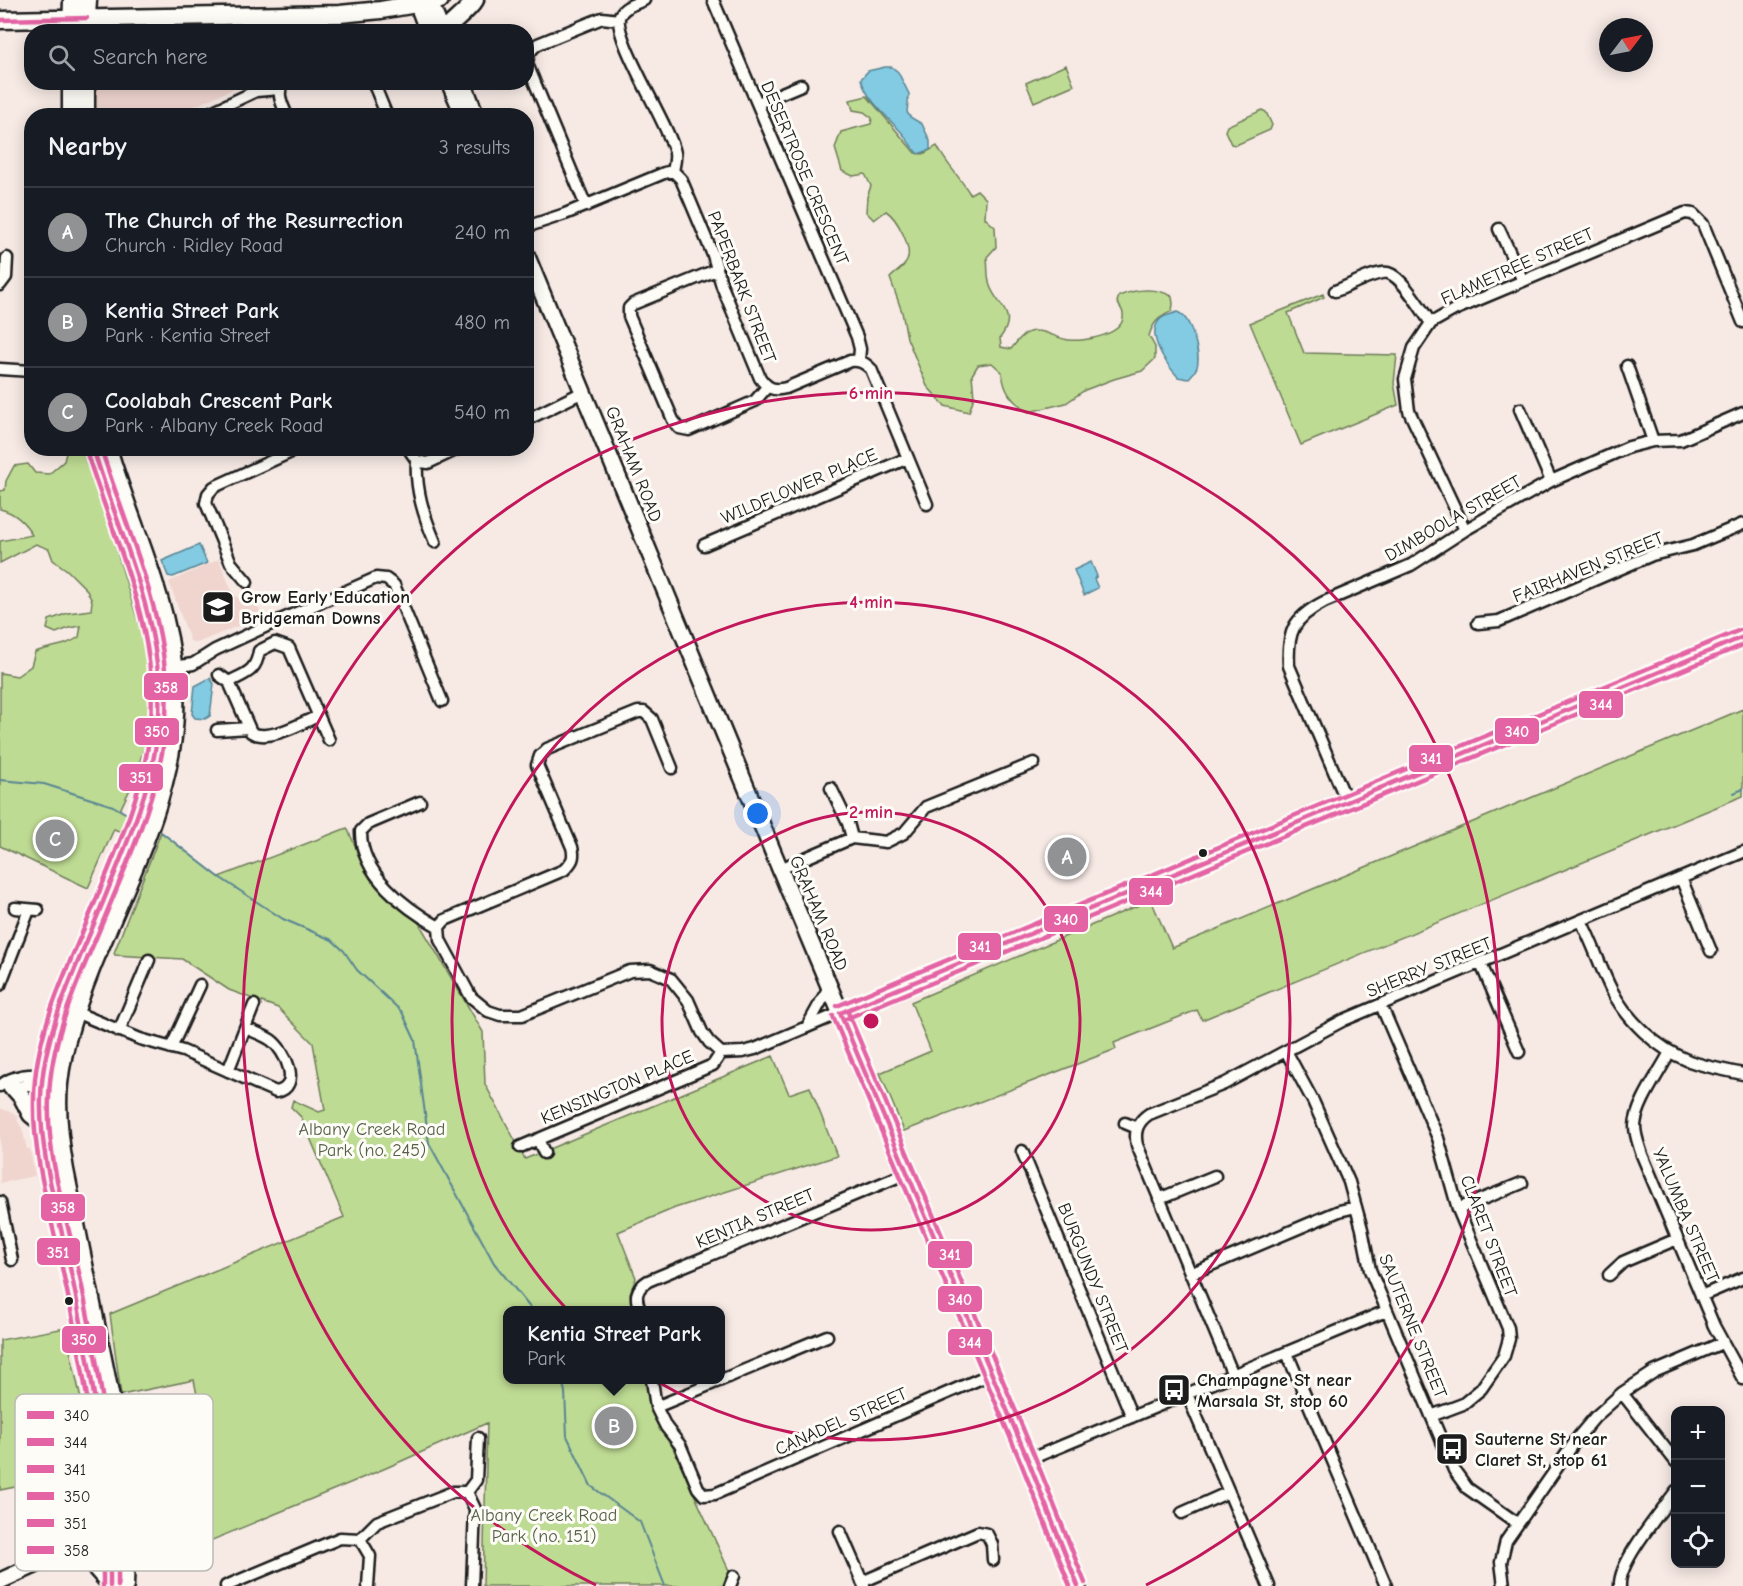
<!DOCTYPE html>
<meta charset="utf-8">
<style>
:root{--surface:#171b24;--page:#242831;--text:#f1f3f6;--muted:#9ea1a6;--line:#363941;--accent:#919294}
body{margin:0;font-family:"Comic Neue",sans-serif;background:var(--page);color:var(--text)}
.controls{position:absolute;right:18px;bottom:18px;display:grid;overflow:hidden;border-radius:12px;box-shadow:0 3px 15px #0003}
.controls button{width:54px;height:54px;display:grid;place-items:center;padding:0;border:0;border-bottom:2px solid var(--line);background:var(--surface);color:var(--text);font:30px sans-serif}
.compass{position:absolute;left:1599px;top:18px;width:54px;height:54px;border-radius:50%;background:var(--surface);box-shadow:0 3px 15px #0003;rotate:58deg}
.you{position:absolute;left:758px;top:814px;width:21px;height:21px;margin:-15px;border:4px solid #fff;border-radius:50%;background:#1a73e8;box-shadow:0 0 0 9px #1a73e833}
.badge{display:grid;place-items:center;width:39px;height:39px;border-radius:50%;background:var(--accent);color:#fff;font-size:20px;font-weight:700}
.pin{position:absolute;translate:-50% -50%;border:3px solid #fff;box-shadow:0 2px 6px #0006}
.popup{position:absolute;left:503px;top:1306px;width:222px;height:78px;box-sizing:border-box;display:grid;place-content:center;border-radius:12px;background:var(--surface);filter:drop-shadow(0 2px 4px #0005);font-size:20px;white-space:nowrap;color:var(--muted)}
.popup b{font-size:22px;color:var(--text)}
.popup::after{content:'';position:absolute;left:50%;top:100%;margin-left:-12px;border:12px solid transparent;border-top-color:var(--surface)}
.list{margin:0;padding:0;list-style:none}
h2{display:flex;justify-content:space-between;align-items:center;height:78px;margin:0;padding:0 24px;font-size:26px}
h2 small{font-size:20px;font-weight:400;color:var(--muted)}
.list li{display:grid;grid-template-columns:39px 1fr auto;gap:18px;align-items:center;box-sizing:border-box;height:90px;padding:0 24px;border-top:2px solid var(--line)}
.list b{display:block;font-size:22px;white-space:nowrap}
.list p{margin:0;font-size:20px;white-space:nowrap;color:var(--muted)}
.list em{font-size:20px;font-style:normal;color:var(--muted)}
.icon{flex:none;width:33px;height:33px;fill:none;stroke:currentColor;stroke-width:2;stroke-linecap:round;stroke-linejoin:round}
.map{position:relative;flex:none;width:1743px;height:1586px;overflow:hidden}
.search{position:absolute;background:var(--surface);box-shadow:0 3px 15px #0003;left:24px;top:24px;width:510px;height:66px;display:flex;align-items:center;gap:15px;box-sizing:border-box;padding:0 21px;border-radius:24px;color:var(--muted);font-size:22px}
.panel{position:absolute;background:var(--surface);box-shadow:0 3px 15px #0003;left:24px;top:108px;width:510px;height:348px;border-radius:24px}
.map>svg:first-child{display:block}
</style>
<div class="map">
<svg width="1743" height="1586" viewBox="0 0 1743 1586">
<rect width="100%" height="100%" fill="#f7eae5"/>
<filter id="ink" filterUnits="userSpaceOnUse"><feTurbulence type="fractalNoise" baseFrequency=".0167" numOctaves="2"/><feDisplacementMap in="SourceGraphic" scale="12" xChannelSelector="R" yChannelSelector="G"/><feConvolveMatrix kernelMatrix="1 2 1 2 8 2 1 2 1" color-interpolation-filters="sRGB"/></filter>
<g filter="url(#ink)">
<!-- built -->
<path fill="#f0d5cf" d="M97,83V82L246,83L172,116L97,115Z
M219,559L234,596L247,601L252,599L255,601L261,613L260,617L197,643L190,641L169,582Z
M0,1108L15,1114L19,1118L17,1120L22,1128L27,1149H30L35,1176L0,1183Z"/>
<!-- green -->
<path fill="#bedb93" stroke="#6d7c58" stroke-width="1.5" d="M1066,65L1074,85L1034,102L1026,83Z
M867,96L915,153L923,154L937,146C946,164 960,177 970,194L977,190L986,199L985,218L995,227L996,247L987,257C988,266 987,278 990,286C997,306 1019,313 1000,338L1001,347L1011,349C1018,341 1024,330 1037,331C1047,331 1058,339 1069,340C1083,342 1126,335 1123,314C1123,310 1119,306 1117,302L1119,296C1136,289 1154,287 1172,296L1173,304L1172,311C1159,317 1153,322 1149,336L1155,347V359L1142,371L1114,379L1085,390L1066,403L1029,412C1012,401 1004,393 1002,372L992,363L978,365L972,375L974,397L969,412L945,406L927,386L907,338L902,312L890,278C895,273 904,267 907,261C913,248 897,218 886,211L874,220L866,212L867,197L871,186L865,174L853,176L842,171L835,148L841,132L871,124L872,118L864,112L853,110L850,100Z
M1262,110L1266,112L1272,125L1270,130L1236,145L1231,144L1225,131L1227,126Z
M1323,294L1324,297L1288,313L1304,353L1397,355L1394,383L1398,405L1301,445L1250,323Z
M67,449H81L107,519L148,655V735L133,783L120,810L127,814L121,832L114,829L88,888L0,846V673L17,676L31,666L35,652C53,645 63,648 79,637L81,626L69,628L56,633L47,629L49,620L68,613L91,610L92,601L86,589L67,570L53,560L49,549L36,544L0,563V541L32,535C26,523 14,512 0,509V491L5,490L6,481L14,466L28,464L35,473L49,474L64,461Z
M1743,709V796L1202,1020L1197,1010L1114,1043L1116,1049L904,1131L880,1073L931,1051L911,1002L1151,900L1172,948Z
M347,828L371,880L419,923L483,1032L485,1084L525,1159L773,1056L789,1094L810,1087L837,1156L675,1208L618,1232L636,1278L630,1293L633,1310H508V1380H650L658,1415L731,1575L726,1586H483L487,1423L386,1468L140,1570L134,1478L210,1460L194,1380L121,1395L110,1314L344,1217L301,1117L291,1107L293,1100L319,1112L325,1110L313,1043L278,1008L229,990L182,959L115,955L114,953L161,832L219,877Z
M65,1328L82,1404L91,1472L0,1490V1340Z"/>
<!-- water -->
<path fill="#82cbe3" stroke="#598593" stroke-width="1.5" d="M885,67H892L898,72L909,94L907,112L910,117L922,124L930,141V150L918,154C912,148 908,141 903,134C889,118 867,101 861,79L868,71Z
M1177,312C1191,316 1201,354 1197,367C1195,372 1192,375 1188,379L1178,377C1167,365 1142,331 1163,317C1167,315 1173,314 1177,312Z
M199,545L207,563L173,577L168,576L162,561Z
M1091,562L1097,576L1094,579L1098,588L1084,595L1074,570Z
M210,678L214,684L210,716L205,719L195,718L192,714L195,686Z"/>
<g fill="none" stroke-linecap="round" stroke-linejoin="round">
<!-- stream -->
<path stroke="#598593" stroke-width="2" d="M0,780L44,784L113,806L127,814
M1734,793L1743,789
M161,832L219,877L283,919L332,940L344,951L357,970L402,1012L415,1040L429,1143L494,1263L532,1310
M562,1380L565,1392L567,1436L591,1486L640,1522L665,1586"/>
<defs>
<path id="street" d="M644,0C635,4 625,6 620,15C610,34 670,126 675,153C676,159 674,166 673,171
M713,0L857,337L860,349L859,360
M283,82C276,94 282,104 287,116
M373,82L387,116
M758,103L801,85
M203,116L256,91L279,89
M586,206L527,64C528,54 530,50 538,44L602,18L619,20
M526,227L565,214L664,173L673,171L681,179L713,255L722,286L760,378C768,389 774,391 786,388L850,361C859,360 864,362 871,369L927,504
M1499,229L1523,281
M716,270L633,304L629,308V316L673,420L679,428L689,430L755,401L767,387
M0,285L6,277L7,258
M1335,291C1347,287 1377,270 1388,273C1403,277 1422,311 1431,323
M1627,366L1653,441
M0,369L32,371
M1520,409L1551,481
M526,420L583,392
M408,448L417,461L428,463L460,448
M417,461C415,489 424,516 435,542
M1465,530L1409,411L1405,379L1414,348L1431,323L1454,310L1685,213L1693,214L1703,224L1743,322
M704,545L908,458
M247,582L231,563L206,503L208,494L214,487L300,448
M1478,623L1499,621L1652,555L1693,545L1743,524
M259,651C256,672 246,673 229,682L251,732C267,743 302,723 318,716
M259,651L275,643L289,648L329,740
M168,668L193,664L215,650L269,625L376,578L386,579L394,585L442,701
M219,675L229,682
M217,730L249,728
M672,768L652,719L644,712H638L547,749L540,756L537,765L572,847C575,858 572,862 564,870L445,920L439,927L440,940L471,997L488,1011L500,1015H522L630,971L650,970L671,979L688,1000L702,1032L709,1042L721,1053
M831,788L848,823L852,838
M420,802L368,824L361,831C360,874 405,908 439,927
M1347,802L1289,666C1287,632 1293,618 1324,602L1411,565L1465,530L1551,481L1629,447L1653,441L1681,440L1743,413
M780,869L852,838L886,842L904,833L926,807L1034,763
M1681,878L1711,951
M15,908L38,910
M1581,921C1593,943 1600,967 1611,989C1627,1020 1656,1048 1689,1061C1706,1067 1725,1070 1743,1074
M1481,964L1519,1052
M0,985L29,910
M1381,1005L1438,1138L1458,1209L1508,1328L1509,1339L1504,1356L1481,1389L1463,1404L1431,1416
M75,1012L140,1039L183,1051L276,1092C303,1087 285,1050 271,1040C263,1035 253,1031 245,1028
M807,1027L829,987
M119,1031L149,960
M171,1048L200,985
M1286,1051L1313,1101L1349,1182L1362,1229L1370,1270L1454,1470L1467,1488L1517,1523
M1670,1052C1660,1072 1636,1104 1635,1126C1635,1136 1639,1145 1642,1155L1714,1326L1743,1379
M228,1071L254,1005
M0,1086C14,1074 30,1074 48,1075
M9,1089L28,1085H59
M1125,1123L1137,1128
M538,1139L544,1153
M520,1147L713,1065L721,1053L743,1052L755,1049L840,1013
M1022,1151L1132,1417
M1159,1199L1215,1176
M0,1202L12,1260
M1458,1209L1522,1183
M1190,1274L1339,1211L1356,1207
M1609,1275L1623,1262L1677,1239
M1701,1296L1743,1278
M640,1310C635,1298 635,1289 648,1281L907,1173
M1287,1353L1386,1586
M1233,1375L1137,1145C1134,1132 1137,1122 1149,1114L1224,1084L1344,1020L1743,852
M652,1380L656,1407L666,1427L680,1445L698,1488L704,1495L715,1494L991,1374
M1622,1393L1676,1462
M1187,1394L1269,1586
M656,1407L827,1336
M1028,1460L1386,1311
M467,1492L476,1480L478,1438
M1182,1513L1229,1492
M840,1531L864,1586
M360,1539L377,1522L453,1492H467L475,1509L472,1586
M862,1582L978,1532L987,1534L992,1544L993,1560
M226,1586L340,1538L360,1539L370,1556L368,1586
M730,1586L734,1576
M1504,1586L1501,1562L1506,1541L1579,1436L1595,1417L1622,1393L1654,1372L1722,1343
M1620,1586C1618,1562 1661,1512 1676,1491"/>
<path id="secondary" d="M416,0L428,32
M429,0L442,32
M449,82L464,116
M463,82L476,116
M526,254L780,869L1028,1460L1078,1586
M840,1013L1743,637
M0,1581L55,1556L69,1546L92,1540L122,1537"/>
<path id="primary" d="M0,20L340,14L381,10L440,0
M71,32L72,0
M86,32L88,0
M444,32C454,20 466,13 475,0
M71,82V116
M86,82V116
M93,448C117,533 163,614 160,704C159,762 139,814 117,868C104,899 92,930 79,961C61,1004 43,1048 41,1096C39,1149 57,1203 67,1253C90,1364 115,1473 110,1586
M108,448C134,537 180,619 175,715C171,801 124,888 92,967C77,1005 63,1043 59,1084C56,1113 60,1142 65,1170L121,1448L127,1524L125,1586
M14,1088L22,1097L31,1114L42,1123
M84,1542L90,1531L110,1516
M76,1553L96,1568L110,1584"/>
</defs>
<!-- street casing -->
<use href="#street" stroke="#1c1c1c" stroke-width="15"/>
<!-- secondary casing -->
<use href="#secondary" stroke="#1c1c1c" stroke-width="20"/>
<!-- primary casing -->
<use href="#primary" stroke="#1c1c1c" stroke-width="21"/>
<!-- street -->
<use href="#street" stroke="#fdfcf7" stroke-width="10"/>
<!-- secondary -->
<use href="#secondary" stroke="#fdfcf7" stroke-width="15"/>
<!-- primary -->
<use href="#primary" stroke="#fdfcf7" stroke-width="16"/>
<defs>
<path id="bus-1" d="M840,1013L1743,637
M840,1013L1028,1460L1078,1586"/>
<path id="bus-2" d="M833,1016L1021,1463L1070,1586
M843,1020L1743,645"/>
<path id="bus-3" d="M837,1006L1740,630
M847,1010L1035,1457L1085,1583"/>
<path id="bus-4" d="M0,20L87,18
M93,448C123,546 173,640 156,745C147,801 122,854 101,907C77,967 43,1030 41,1097C39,1157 60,1218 72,1277C93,1379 111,1481 110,1586"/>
<path id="bus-5" d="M86,450C116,547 166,642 148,746C139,802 114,855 93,907C68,968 35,1031 34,1097C32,1158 52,1218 64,1277C86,1380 104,1481 103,1586"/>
<path id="bus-6" d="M101,448C135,557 186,650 159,768C148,816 128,861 109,907C85,967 51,1030 49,1097C46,1157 67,1218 80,1277C101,1379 119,1481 118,1586"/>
</defs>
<!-- bus-1 casing -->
<use href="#bus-1" stroke="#fdfcf7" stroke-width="9"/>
<!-- bus-2 casing -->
<use href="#bus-2" stroke="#fdfcf7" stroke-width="9"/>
<!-- bus-3 casing -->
<use href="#bus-3" stroke="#fdfcf7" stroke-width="9"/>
<!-- bus-4 casing -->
<use href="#bus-4" stroke="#fdfcf7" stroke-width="9"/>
<!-- bus-5 casing -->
<use href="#bus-5" stroke="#fdfcf7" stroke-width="9"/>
<!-- bus-6 casing -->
<use href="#bus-6" stroke="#fdfcf7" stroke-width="9"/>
<!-- bus-1 -->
<use href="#bus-1" stroke="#e463a4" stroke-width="4.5"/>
<!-- bus-2 -->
<use href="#bus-2" stroke="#e463a4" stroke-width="4.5"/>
<!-- bus-3 -->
<use href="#bus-3" stroke="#e463a4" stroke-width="4.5"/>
<!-- bus-4 -->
<use href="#bus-4" stroke="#e463a4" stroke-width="4.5"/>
<!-- bus-5 -->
<use href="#bus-5" stroke="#e463a4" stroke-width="4.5"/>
<!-- bus-6 -->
<use href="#bus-6" stroke="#e463a4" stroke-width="4.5"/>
</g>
</g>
<!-- distance rings -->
<g fill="none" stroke="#c2185b" stroke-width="3">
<circle cx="871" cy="1021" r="209"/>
<circle cx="871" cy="1021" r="419"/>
<path d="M596 1585A628 628 0 1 1 1146 1585"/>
</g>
<!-- icons -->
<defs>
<symbol id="school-square" viewBox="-11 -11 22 22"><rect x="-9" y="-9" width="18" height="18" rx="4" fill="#1c1c1c" stroke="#fdfcf7"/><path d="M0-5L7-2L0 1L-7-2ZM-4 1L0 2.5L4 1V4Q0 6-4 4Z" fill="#fff"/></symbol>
<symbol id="bus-square" viewBox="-11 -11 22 22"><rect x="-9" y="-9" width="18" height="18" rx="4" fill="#1c1c1c" stroke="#fdfcf7"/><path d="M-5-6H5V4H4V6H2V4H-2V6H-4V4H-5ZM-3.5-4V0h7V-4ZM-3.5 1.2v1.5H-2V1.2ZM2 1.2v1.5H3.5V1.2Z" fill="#fff"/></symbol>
</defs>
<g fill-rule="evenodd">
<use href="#school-square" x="199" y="588" width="38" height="38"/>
<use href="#bus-square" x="1155" y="1371" width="38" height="38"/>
<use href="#bus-square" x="1433" y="1430" width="38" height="38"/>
</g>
<!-- markers -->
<g fill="#1c1c1c" stroke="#fdfcf7" stroke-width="2">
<circle cx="1203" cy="853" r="5"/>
<circle cx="69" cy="1301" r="5"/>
</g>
<g text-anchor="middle" stroke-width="6" stroke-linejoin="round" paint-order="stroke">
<!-- street labels -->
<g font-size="18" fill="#1c1c1c" stroke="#fdfcf7">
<text transform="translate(805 173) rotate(67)" y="6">DESERTROSE CRESCENT</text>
<text transform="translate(1517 266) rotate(-24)" y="6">FLAMETREE STREET</text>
<text transform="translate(742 287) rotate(69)" y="6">PAPERBARK STREET</text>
<text transform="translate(634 464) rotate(68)" y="6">GRAHAM ROAD</text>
<text transform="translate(799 486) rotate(-23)" y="6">WILDFLOWER PLACE</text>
<text transform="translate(1453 518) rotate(-30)" y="6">DIMBOOLA STREET</text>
<text transform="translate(1588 567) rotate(-22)" y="6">FAIRHAVEN STREET</text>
<text transform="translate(819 913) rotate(67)" y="6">GRAHAM ROAD</text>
<text transform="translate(1429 967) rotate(-22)" y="6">SHERRY STREET</text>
<text transform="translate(617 1087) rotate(-23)" y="6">KENSINGTON PLACE</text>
<text transform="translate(1686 1215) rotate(67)" y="6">YALUMBA STREET</text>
<text transform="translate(755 1218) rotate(-23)" y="6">KENTIA STREET</text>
<text transform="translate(1489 1236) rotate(69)" y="6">CLARET STREET</text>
<text transform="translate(1093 1278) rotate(68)" y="6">BURGUNDY STREET</text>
<text transform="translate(1413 1326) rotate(68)" y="6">SAUTERNE STREET</text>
<text transform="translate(841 1421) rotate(-24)" y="6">CANADEL STREET</text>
</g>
<!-- poi labels -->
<g font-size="18" font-weight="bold" fill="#1c1c1c" stroke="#fdfcf7" text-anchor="start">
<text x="241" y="603">Grow Early Education<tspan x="241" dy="21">Bridgeman Downs</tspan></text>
<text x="1197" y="1386">Champagne St near<tspan x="1197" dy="21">Marsala St, stop 60</tspan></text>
<text x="1475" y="1445">Sauterne St near<tspan x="1475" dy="21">Claret St, stop 61</tspan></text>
</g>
<!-- park labels -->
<g font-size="18" fill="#555f46" stroke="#fdfcf7">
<text x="372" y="1135">Albany Creek Road<tspan x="372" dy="21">Park (no. 245)</tspan></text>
<text x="544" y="1521">Albany Creek Road<tspan x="544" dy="21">Park (no. 151)</tspan></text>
</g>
</g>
<!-- legend -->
<rect x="15" y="1394" width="198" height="177" rx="9" fill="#fdfcf7" stroke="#bab9b5" stroke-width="1.5"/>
<rect x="27" y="1411" width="27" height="8" fill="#e463a4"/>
<rect x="27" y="1438" width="27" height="8" fill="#e463a4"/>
<rect x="27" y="1465" width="27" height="8" fill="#e463a4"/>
<rect x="27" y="1492" width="27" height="8" fill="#e463a4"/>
<rect x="27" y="1519" width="27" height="8" fill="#e463a4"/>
<rect x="27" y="1546" width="27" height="8" fill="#e463a4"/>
<g font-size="16" fill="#1c1c1c">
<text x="64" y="1421">340</text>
<text x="64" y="1448">344</text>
<text x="64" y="1475">341</text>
<text x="64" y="1502">350</text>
<text x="64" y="1529">351</text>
<text x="64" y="1556">358</text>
</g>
<circle cx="871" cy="1021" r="9" fill="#c2185b" stroke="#fdfcf7" stroke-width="3"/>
<g font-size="18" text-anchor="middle" font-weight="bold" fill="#c2185b" stroke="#fdfcf7" stroke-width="6" stroke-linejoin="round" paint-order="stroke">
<text x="871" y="399">6 min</text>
<text x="871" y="608">4 min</text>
<text x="871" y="818">2 min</text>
</g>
<g stroke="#fdfcf7" stroke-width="2">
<rect x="143" y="672" width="46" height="29" rx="6" fill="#e463a4"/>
<rect x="1578" y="690" width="46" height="29" rx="6" fill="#e463a4"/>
<rect x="1494" y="717" width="46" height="28" rx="6" fill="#e463a4"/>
<rect x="134" y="717" width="46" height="29" rx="6" fill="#e463a4"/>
<rect x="1408" y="744" width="46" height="29" rx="6" fill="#e463a4"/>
<rect x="118" y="763" width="46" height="29" rx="6" fill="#e463a4"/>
<rect x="1128" y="877" width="46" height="29" rx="6" fill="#e463a4"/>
<rect x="1043" y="905" width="46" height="28" rx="6" fill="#e463a4"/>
<rect x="957" y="932" width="45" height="29" rx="6" fill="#e463a4"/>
<rect x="40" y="1193" width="46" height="29" rx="6" fill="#e463a4"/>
<rect x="36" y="1237" width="45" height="29" rx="6" fill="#e463a4"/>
<rect x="927" y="1240" width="46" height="29" rx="6" fill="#e463a4"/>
<rect x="937" y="1285" width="46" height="28" rx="6" fill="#e463a4"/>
<rect x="61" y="1325" width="46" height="29" rx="6" fill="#e463a4"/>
<rect x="947" y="1328" width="46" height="28" rx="6" fill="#e463a4"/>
</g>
<g font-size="16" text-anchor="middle" font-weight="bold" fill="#fff">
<text x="166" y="693">358</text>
<text x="1601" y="710">344</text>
<text x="1517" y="737">340</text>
<text x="157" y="737">350</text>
<text x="1431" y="764">341</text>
<text x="141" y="783">351</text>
<text x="1151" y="897">344</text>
<text x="1066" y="925">340</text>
<text x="980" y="952">341</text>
<text x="63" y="1213">358</text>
<text x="58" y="1258">351</text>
<text x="950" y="1260">341</text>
<text x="960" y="1305">340</text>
<text x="84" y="1345">350</text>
<text x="970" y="1348">344</text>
</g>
</svg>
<div class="controls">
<button>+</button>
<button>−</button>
<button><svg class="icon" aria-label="locate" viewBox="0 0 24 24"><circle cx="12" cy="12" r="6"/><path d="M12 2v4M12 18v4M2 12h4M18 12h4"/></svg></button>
</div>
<svg class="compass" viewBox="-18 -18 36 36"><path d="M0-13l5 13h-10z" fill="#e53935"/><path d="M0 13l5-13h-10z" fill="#9ea1a6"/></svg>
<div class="you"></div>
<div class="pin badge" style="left:1067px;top:857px">A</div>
<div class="pin badge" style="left:614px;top:1426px">B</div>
<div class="popup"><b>Kentia Street Park</b>Park</div>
<div class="pin badge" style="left:55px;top:839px">C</div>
<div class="search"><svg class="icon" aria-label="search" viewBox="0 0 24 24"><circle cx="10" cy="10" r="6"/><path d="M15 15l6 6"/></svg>Search here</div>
<section class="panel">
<h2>Nearby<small>3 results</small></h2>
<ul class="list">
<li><span class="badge">A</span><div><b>The Church of the Resurrection</b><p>Church · Ridley Road</p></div><em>240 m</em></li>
<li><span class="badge">B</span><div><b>Kentia Street Park</b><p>Park · Kentia Street</p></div><em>480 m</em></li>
<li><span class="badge">C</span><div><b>Coolabah Crescent Park</b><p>Park · Albany Creek Road</p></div><em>540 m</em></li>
</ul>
</section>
</div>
